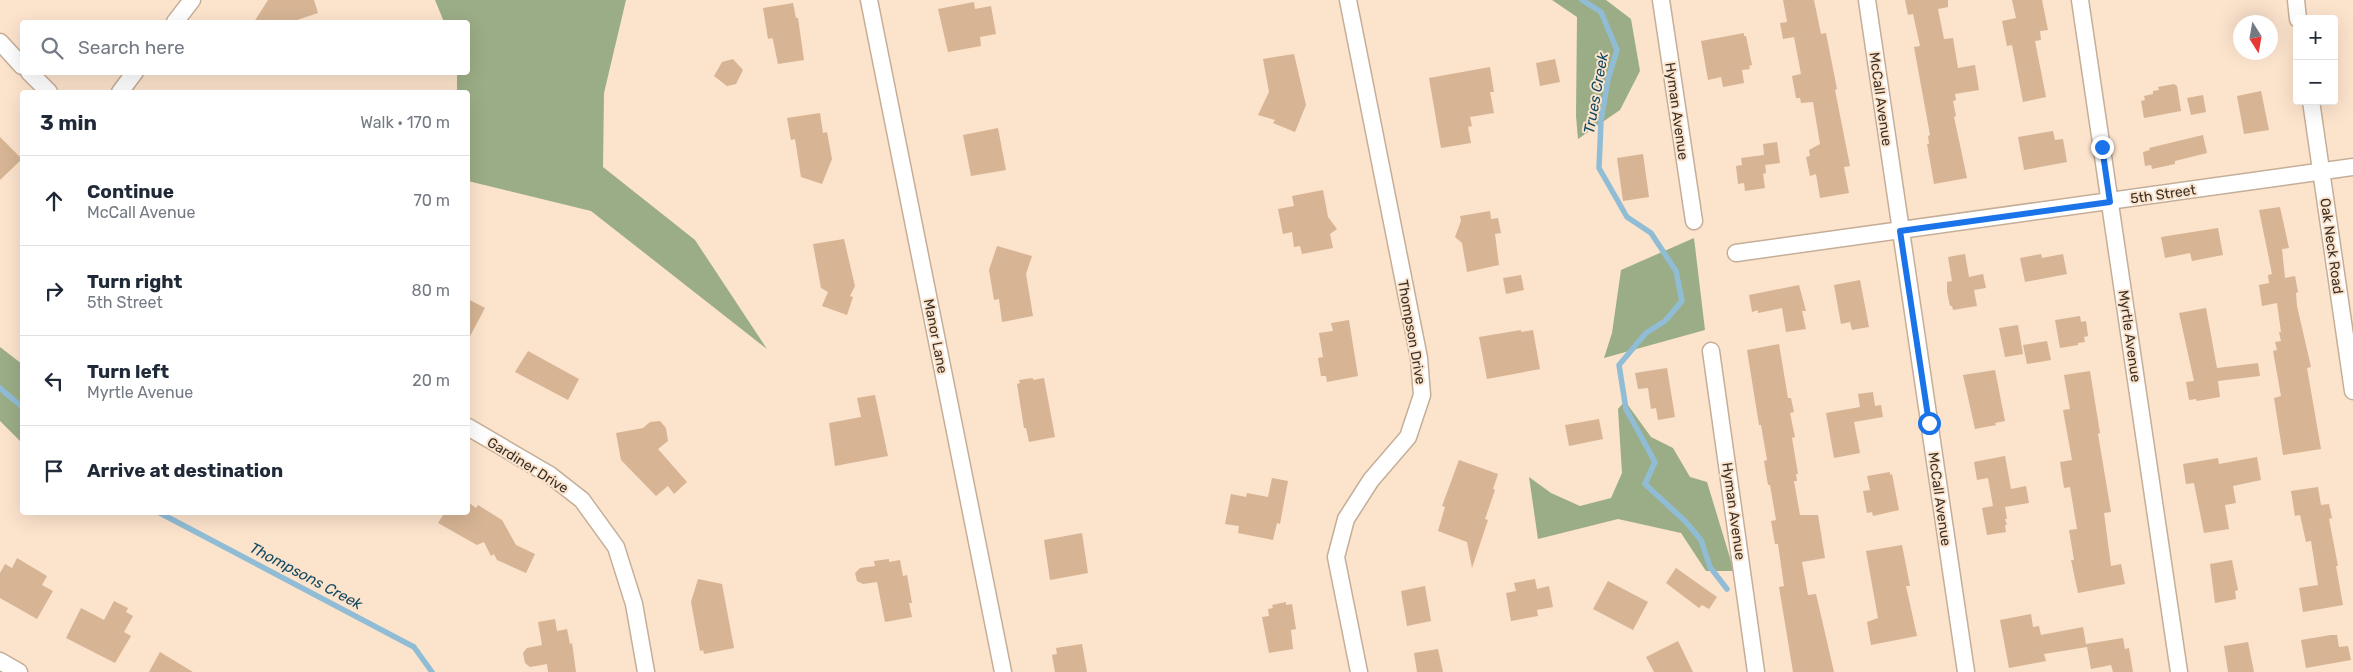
<!DOCTYPE html>
<meta charset="utf-8">
<style>
:root{--surface:#fff;--page:#f2f2f3;--text:#1f2937;--muted:#747a83;--line:#e0e1e3}
body{margin:0;font-family:Rubik,sans-serif;background:var(--page);color:var(--text)}
.controls{position:absolute;right:15px;top:15px;display:grid;overflow:hidden;border-radius:5px;box-shadow:0 5px 20px #0002}
.controls button{width:45px;height:45px;display:grid;place-items:center;padding:0;border:0;border-bottom:1px solid var(--line);background:var(--surface);color:var(--text);font:25px sans-serif}
.compass{position:absolute;left:2233px;top:15px;width:45px;height:45px;border-radius:50%;background:var(--surface);box-shadow:0 5px 20px #0002;rotate:169deg}
.stop{position:absolute;width:15px;height:15px;margin:-11px;border:4px solid #1a73e8;border-radius:50%;background:#fff}
.stop.end{background:#1a73e8;border-color:#fff;box-shadow:0 1px 5px #0008}
.list{margin:0;padding:0;list-style:none}
h2{display:flex;justify-content:space-between;align-items:center;height:65px;margin:0;padding:0 20px;font-size:21px}
h2 small{font-size:16px;font-weight:400;color:var(--muted)}
.list li{display:grid;grid-template-columns:32px 1fr auto;gap:15px;align-items:center;box-sizing:border-box;height:90px;padding:0 20px;border-top:1px solid var(--line)}
.list b{display:block;font-size:19px;white-space:nowrap}
.list p{margin:0;font-size:16px;white-space:nowrap;color:var(--muted)}
.list em{font-size:16px;font-style:normal;color:var(--muted)}
.icon{flex:none;width:28px;height:28px;fill:none;stroke:currentColor;stroke-width:2;stroke-linecap:round;stroke-linejoin:round}
.map{position:relative;flex:none;width:2353px;height:672px;overflow:hidden}
.search{position:absolute;background:var(--surface);box-shadow:0 5px 20px #0002;left:20px;top:20px;width:450px;height:55px;display:flex;align-items:center;gap:12px;box-sizing:border-box;padding:0 18px;border-radius:5px;color:var(--muted);font-size:19px}
.panel{position:absolute;background:var(--surface);box-shadow:0 5px 20px #0002;left:20px;top:90px;width:450px;height:425px;border-radius:5px}
.map>svg:first-child{display:block}
</style>
<div class="map">
<svg width="2353" height="672" viewBox="0 0 2353 672">
<rect width="100%" height="100%" fill="#fce3cc"/>
<!-- forest -->
<path fill="#9bad86" d="M435,0H626L604,93L603,167L695,240L767,349L591,211L468,181V92H457V73L468,72V22H444Z
M1552,0H1606L1631,19L1640,71L1620,110L1578,139L1576,116L1577,17Z
M1694,238L1705,330L1604,358L1612,333L1621,270Z
M0,347L22,364V443L0,421Z
M1625,401L1651,437L1673,448L1690,477L1707,482L1734,571H1706L1681,533L1618,519L1538,539L1529,477L1551,493L1580,506L1611,498L1622,473L1618,409Z"/>
<g fill="none" stroke-linecap="round" stroke-linejoin="round">
<!-- stream -->
<path stroke="#90bdd5" stroke-width="5.5" d="M1582,0L1601,12L1617,50L1608,79L1601,121L1599,168L1627,217L1651,233L1676,271L1682,301L1665,321L1646,333L1619,365L1626,409L1655,462L1645,484L1686,522L1701,540L1710,567L1727,589
M0,388L22,407
M158,512L414,647L432,672"/>
</g>
<!-- building -->
<path fill="#d6b494" d="M268,0H314L318,13L291,22H254Z
M1783,0H1814L1821,34L1826,33L1837,89L1835,90L1850,166L1844,167L1849,193L1820,198L1816,174L1810,176L1806,157L1810,156L1809,150L1820,144L1813,102L1801,103L1800,98H1796L1792,76L1801,74L1794,37L1783,39L1780,23L1787,22Z
M1905,0H1948V7L1938,9L1944,39L1953,38L1958,68L1975,65L1979,90L1955,94L1956,100L1953,101L1956,116L1954,117L1967,178L1934,184L1927,144H1929L1928,136L1930,135L1914,47L1920,46L1913,14L1908,15Z
M2012,0H2042L2048,30L2040,31L2041,40L2035,41L2046,97L2023,102L2012,45L2007,46L2002,21L2016,18Z
M974,2L975,9L991,6L996,34L980,37L981,46L948,52L938,9Z
M793,3L796,18H798L804,60L778,64L773,40L772,38L768,39L763,8Z
M1744,33V36H1746L1752,65L1749,66L1750,69L1742,70L1744,83L1723,87L1721,77L1708,80L1701,41Z
M1294,54L1306,105L1295,132L1273,123L1275,120L1258,115L1269,92L1263,59Z
M733,59L743,70L736,84L727,86L714,76L722,62Z
M1555,59L1560,82L1540,86L1536,63Z
M1490,67L1494,92H1490L1494,113L1470,117L1472,126L1468,127L1471,143L1441,148L1429,78Z
M2174,84L2177,86L2181,111L2144,118L2141,101L2145,100L2144,96L2153,94V91L2159,90L2158,87Z
M2261,91L2269,130L2244,134L2237,96Z
M2203,95L2206,112L2191,115L2187,98Z
M820,113L823,133L827,132L832,159L822,184L801,177L795,139L791,140L787,118Z
M998,128L1006,170L971,176L963,135Z
M2053,131L2055,140L2063,139L2067,162L2024,170L2018,137Z
M2203,135L2207,153L2175,161V164L2152,169L2151,165L2145,166L2143,152L2150,150L2149,148Z
M0,137L22,159L0,180Z
M1777,142L1780,163L1765,165L1763,144Z
M1643,154L1649,197L1623,201L1617,158Z
M1764,155L1766,173L1763,174L1765,188L1745,191L1744,183L1738,184L1736,166L1742,165L1741,158Z
M1323,190L1328,217L1337,229L1330,234L1333,248L1302,254L1300,246L1294,247L1292,232L1283,234L1278,209L1294,206L1292,196Z
M2280,207L2289,248L2282,249L2285,278L2295,276L2298,292L2296,293L2297,306L2311,367L2307,368L2321,449L2283,455L2274,398L2281,396L2273,351L2277,350L2275,342L2281,341L2279,332H2281L2277,303L2262,306L2259,285L2269,283L2268,275L2272,274L2259,210Z
M1490,211L1491,219L1498,218L1501,233L1495,234L1499,265L1467,272L1462,243L1455,237L1461,221L1460,216Z
M2218,228L2223,255L2192,261L2190,253L2165,258L2161,237Z
M844,239L855,286L850,296L853,297L847,315L822,306L828,292L821,288L813,244Z
M997,246L1032,256L1026,274L1033,316L1002,322L999,299L994,300L989,270Z
M1965,254L1969,277L1983,274L1986,288L1974,290L1977,306L1953,310L1952,306H1950L1947,292V282L1952,281L1948,257Z
M2041,254L2042,258L2063,254L2067,274L2025,282L2020,258Z
M1521,275L1524,290L1506,294L1503,278Z
M1860,280L1869,327L1852,330L1850,322L1841,324L1834,285Z
M1799,285L1806,311H1802L1806,329L1786,332L1782,308L1758,313V310L1752,312L1749,295Z
M468,299L485,308L468,340Z
M2206,308L2217,368L2258,363L2260,376L2218,381L2220,397L2197,401L2196,399L2189,400L2186,382L2194,381L2179,313Z
M2080,316L2081,322L2086,321L2088,336L2084,337L2085,342L2078,343V345L2060,348L2055,320Z
M1349,320L1358,376L1327,382L1326,376H1321L1318,358L1323,357L1319,333L1333,331L1331,323Z
M2018,325L2023,354L2005,357L1999,328Z
M1521,330V332L1533,330L1540,369L1487,379L1479,337Z
M2047,341L2051,360L2027,364L2023,345Z
M1779,344L1788,398H1791L1794,412L1790,413L1795,437L1792,438L1798,474H1796L1797,481H1794L1800,515H1818L1825,558L1802,562L1808,595L1816,594L1834,672H1793L1779,587L1784,586L1778,544H1775L1771,521L1776,520L1770,485H1768L1764,461L1767,460L1761,425H1759L1747,350Z
M528,351L579,379L568,400L515,372Z
M1667,368L1675,417L1658,420L1656,408L1651,409L1648,388L1638,389L1635,373Z
M1995,370L2005,421L1995,423L1996,425L1975,429L1963,375Z
M2090,371L2100,433L2098,434L2111,512L2104,513L2111,566L2121,564L2125,584L2078,593L2071,560H2074L2069,530L2077,529L2070,487L2064,488L2060,462L2072,460L2063,410L2070,409L2064,375Z
M1033,378V380L1044,378L1055,437L1029,442L1026,428H1024L1017,384L1020,383L1019,380Z
M1873,392L1875,406L1881,405L1883,417L1854,422L1860,453L1834,458L1826,413L1860,407L1858,394Z
M875,395L888,456L835,466L829,423L861,417L857,398Z
M1599,419L1603,439L1569,446L1565,425Z
M660,421L666,428L668,441L658,449L687,482L674,494L668,486L656,496L621,460L616,433L643,428L650,422Z
M2005,456L2011,489L2026,486L2029,503L2005,507L2007,519H2005L2007,525H2005L2006,532L1987,535L1982,508L1993,506L1988,478L1977,480L1974,462Z
M2257,457L2261,480L2233,486L2236,503L2225,505L2229,529L2204,533L2194,483L2186,484L2183,464L2218,458L2219,464Z
M1459,460L1498,474L1493,489L1495,490L1485,519L1488,520L1472,568L1467,542L1438,531L1445,507L1442,506Z
M1890,472V475L1892,474L1899,510L1873,516L1872,512L1867,513L1863,491L1870,490L1867,476Z
M1272,478L1288,481L1280,524L1277,523L1273,540L1238,533L1239,526L1225,524L1231,494L1246,497L1247,493L1268,497Z
M2318,487L2321,505L2329,504L2332,518L2329,519L2338,566H2336L2343,605L2303,612L2299,588L2318,585L2311,541L2306,542L2300,515L2295,516L2291,491Z
M468,502L476,508L478,505L502,520L516,545L535,554L526,573L497,560L494,554L491,556L484,542L477,545L438,523L445,512H468Z
M1082,533L1088,573L1050,580L1044,540Z
M1902,545L1910,586H1906L1917,636L1871,645L1867,622L1878,618L1866,551Z
M17,558L47,576L42,585L53,591L37,619L0,598V573L5,564L12,568Z
M889,559V562L900,560L903,576L907,575L912,603H909L912,617L885,622L877,582L863,584L857,581L855,573L860,568L875,566L874,561Z
M2232,560L2238,590L2235,591L2236,599L2215,603L2210,564Z
M1676,568L1717,597L1709,609L1702,605L1699,608L1666,583Z
M698,579L722,584L734,648L704,654L703,650L700,651L691,602Z
M1535,579L1537,589L1549,586L1553,607L1537,610L1538,616L1511,621L1506,593L1516,591L1514,583Z
M1608,581L1648,602L1633,630L1593,609Z
M1425,586L1431,621L1407,626L1401,591Z
M114,601L128,608L126,612L133,616L124,632L131,636L115,663L66,638L81,608L104,620Z
M1286,602V605L1292,604L1296,629L1291,630L1293,649L1269,653L1262,617L1269,616L1268,609L1273,608L1272,605Z
M2031,614L2033,627L2039,626L2041,635L2083,627L2086,644L2123,638L2125,649L2129,648L2133,672H2113L2111,665L2091,669L2087,647L2044,654L2046,661L2009,668L2000,620Z
M555,619L557,631L567,629L570,644L572,643L576,672H548L547,664L530,667L525,663L523,653L527,648L542,645L538,622Z
M2331,635H2337L2339,647L2348,646L2351,660L2306,668L2301,640Z
M1678,641L1693,672H1654L1646,657Z
M2248,642L2254,672H2228L2224,646Z
M1082,644L1087,672H1055L1052,655L1057,654L1056,648Z
M1438,649L1443,672H1417L1414,653Z
M160,652L193,672H149Z"/>
<g fill="none" stroke-linecap="round" stroke-linejoin="round">
<defs>
<path id="street" d="M869,0L1003,672
M1348,0L1419,358L1422,395L1408,437L1371,480L1346,519L1336,557L1359,672
M1661,0L1694,221
M1867,0L1966,672
M2080,0L2179,672
M2296,0L2298,19
M175,22L192,0
M0,42L22,66
M29,72L49,92
M120,92L135,72
M2311,101L2353,391
M1736,253L2353,167
M1711,351L1756,672
M468,427L550,475L582,500L616,547L634,604L646,672
M0,661L19,672"/>
</defs>
<!-- street casing -->
<use href="#street" stroke="#c5ae98" stroke-width="19"/>
<!-- street -->
<use href="#street" stroke="#fff" stroke-width="16"/>
</g>
<g fill="none" stroke-linecap="round" stroke-linejoin="round">
<!-- route -->
<path stroke="#1a73e8" stroke-width="6" d="M1929,423L1900,231L2110,202L2102,147"/>
</g>
<g text-anchor="middle" stroke-width="4" stroke-linejoin="round" paint-order="stroke">
<!-- street labels -->
<g font-size="14" fill="#393027" stroke="#fce3cc">
<text transform="translate(1881 99) rotate(82)" y="5">McCall Avenue</text>
<text transform="translate(1677 111) rotate(82)" y="5">Hyman Avenue</text>
<text transform="translate(2163 194) rotate(-8)" y="5">5th Street</text>
<text transform="translate(2332 246) rotate(82)" y="5">Oak Neck Road</text>
<text transform="translate(1412 332) rotate(80)" y="5">Thompson Drive</text>
<text transform="translate(936 336) rotate(79)" y="5">Manor Lane</text>
<text transform="translate(2130 336) rotate(82)" y="5">Myrtle Avenue</text>
<text transform="translate(528 465) rotate(32)" y="5">Gardiner Drive</text>
<text transform="translate(1940 499) rotate(82)" y="5">McCall Avenue</text>
<text transform="translate(1734 511) rotate(82)" y="5">Hyman Avenue</text>
</g>
<!-- water labels -->
<g font-size="15" font-style="italic" fill="#104963" stroke="#fce3cc">
<text transform="translate(1596 93) rotate(-80)" y="5">Trues Creek</text>
<text transform="translate(306 576) rotate(28)" y="5">Thompsons Creek</text>
</g>
</g>
</svg>
<div class="controls">
<button>+</button>
<button>−</button>
</div>
<svg class="compass" viewBox="-18 -18 36 36"><path d="M0-13l5 13h-10z" fill="#e53935"/><path d="M0 13l5-13h-10z" fill="#747a83"/></svg>
<div class="stop" style="left:1929px;top:423px"></div>
<div class="stop end" style="left:2102px;top:147px"></div>
<div class="search"><svg class="icon" aria-label="search" viewBox="0 0 24 24"><circle cx="10" cy="10" r="6"/><path d="M15 15l6 6"/></svg>Search here</div>
<section class="panel">
<h2>3 min<small>Walk · 170 m</small></h2>
<ul class="list">
<li><svg class="icon" aria-label="ahead" viewBox="0 0 24 24"><path d="M12 20V5M6 11l6-6 6 6"/></svg><div><b>Continue</b><p>McCall Avenue</p></div><em>70 m</em></li>
<li><svg class="icon" aria-label="right" viewBox="0 0 24 24"><path d="M7 20v-9h11M14 6l5 5-5 5"/></svg><div><b>Turn right</b><p>5th Street</p></div><em>80 m</em></li>
<li><svg class="icon" aria-label="left" viewBox="0 0 24 24"><path d="M17 20v-9H6M10 6l-5 5 5 5"/></svg><div><b>Turn left</b><p>Myrtle Avenue</p></div><em>20 m</em></li>
<li><svg class="icon" aria-label="arrive" viewBox="0 0 24 24"><path d="M6 21V4h12l-3 4 3 4H6"/></svg><div><b>Arrive at destination</b></div></li>
</ul>
</section>
</div>
